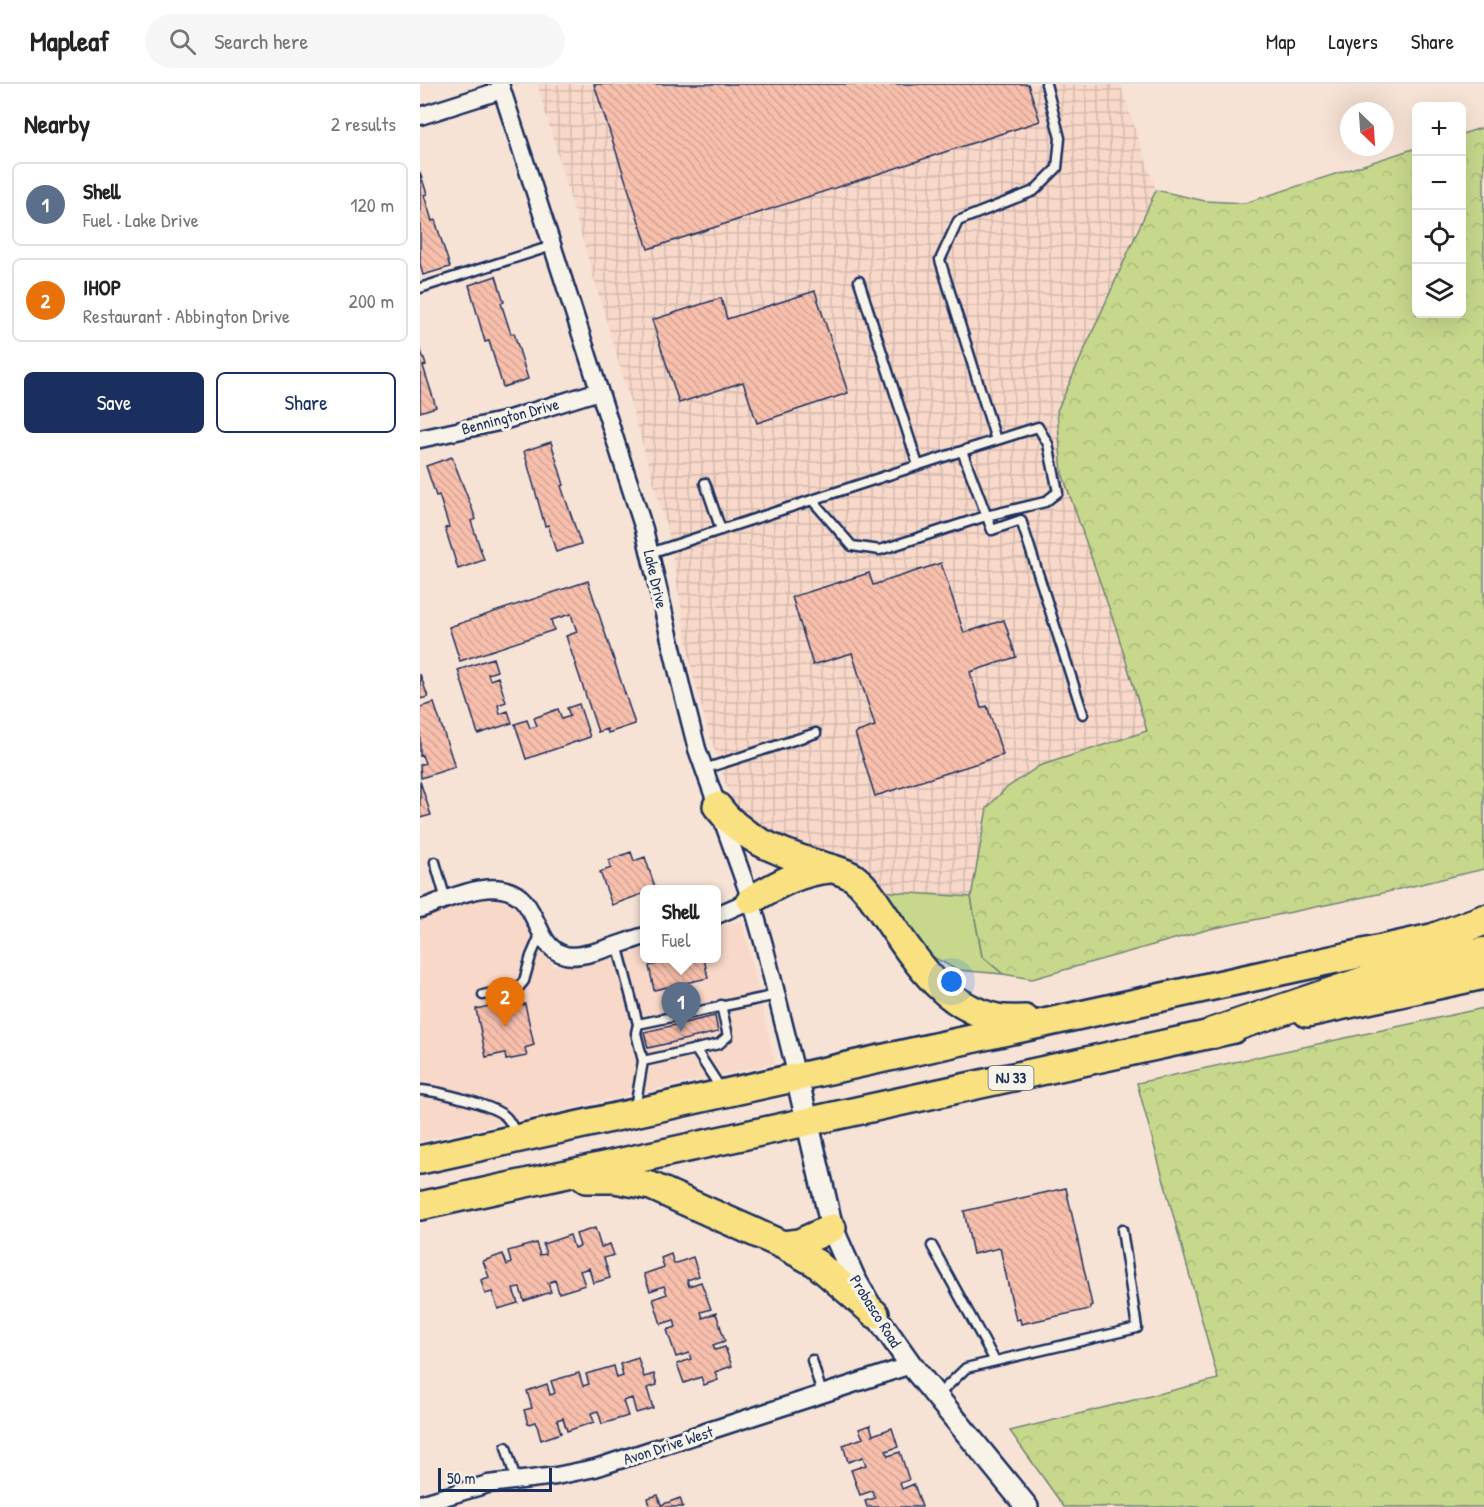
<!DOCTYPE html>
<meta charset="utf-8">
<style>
:root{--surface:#fff;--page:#f6f6f6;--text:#222;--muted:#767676;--line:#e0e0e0;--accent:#1b2f5e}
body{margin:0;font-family:"Patrick Hand",sans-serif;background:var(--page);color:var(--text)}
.controls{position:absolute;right:18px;top:18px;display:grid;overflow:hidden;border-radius:9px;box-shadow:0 6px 24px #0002}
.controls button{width:54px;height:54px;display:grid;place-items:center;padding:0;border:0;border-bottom:2px solid var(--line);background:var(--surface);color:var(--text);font:30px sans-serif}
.compass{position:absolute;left:920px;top:18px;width:54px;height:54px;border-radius:50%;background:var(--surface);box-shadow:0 6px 24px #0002;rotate:155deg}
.scale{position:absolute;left:18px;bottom:15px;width:114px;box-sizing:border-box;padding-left:6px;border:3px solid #1b2f5e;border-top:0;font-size:16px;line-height:21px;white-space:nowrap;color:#1b2f5e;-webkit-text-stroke:4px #f7f3e8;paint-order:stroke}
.you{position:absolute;left:532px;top:898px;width:21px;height:21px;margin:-15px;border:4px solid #fff;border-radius:50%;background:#1a73e8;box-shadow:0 0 0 9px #1a73e833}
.badge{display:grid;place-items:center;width:39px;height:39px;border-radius:50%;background:var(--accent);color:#fff;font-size:20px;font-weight:700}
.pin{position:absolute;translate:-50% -50px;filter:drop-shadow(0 2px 3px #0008)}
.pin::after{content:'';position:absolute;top:32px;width:21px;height:18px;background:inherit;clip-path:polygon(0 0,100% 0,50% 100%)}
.popup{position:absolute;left:220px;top:801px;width:81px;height:78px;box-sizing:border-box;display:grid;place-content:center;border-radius:9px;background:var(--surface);filter:drop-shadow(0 2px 4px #0005);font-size:20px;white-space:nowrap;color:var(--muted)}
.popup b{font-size:22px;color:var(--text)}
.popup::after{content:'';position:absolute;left:50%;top:100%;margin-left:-12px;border:12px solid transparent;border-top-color:var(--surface)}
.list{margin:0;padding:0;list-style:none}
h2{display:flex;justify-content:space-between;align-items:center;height:78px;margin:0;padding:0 24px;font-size:26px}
h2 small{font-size:20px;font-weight:400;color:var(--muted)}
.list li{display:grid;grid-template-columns:39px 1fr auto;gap:18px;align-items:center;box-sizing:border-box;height:84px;margin:0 12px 12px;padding:0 12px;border:2px solid var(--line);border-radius:9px}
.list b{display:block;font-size:22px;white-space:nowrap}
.list p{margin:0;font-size:20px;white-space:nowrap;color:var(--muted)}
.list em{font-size:20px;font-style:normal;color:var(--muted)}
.actions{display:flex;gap:12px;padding:18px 24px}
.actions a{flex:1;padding:14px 0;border:2px solid var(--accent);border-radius:9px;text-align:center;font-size:21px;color:var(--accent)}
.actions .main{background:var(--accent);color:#fff}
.icon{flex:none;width:33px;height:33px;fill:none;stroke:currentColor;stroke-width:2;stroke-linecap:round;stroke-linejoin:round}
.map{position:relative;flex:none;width:1064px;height:1423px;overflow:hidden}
header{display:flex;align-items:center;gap:36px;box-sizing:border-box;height:84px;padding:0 30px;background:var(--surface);border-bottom:2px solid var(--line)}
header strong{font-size:28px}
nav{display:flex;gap:33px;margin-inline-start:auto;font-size:21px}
.search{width:420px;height:54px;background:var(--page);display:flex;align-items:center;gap:15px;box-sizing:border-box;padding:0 21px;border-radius:33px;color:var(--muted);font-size:22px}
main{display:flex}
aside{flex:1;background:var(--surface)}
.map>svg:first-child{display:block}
</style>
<header>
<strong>Mapleaf</strong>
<div class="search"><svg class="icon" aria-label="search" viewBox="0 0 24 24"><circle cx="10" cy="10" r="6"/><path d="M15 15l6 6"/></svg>Search here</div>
<nav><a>Map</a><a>Layers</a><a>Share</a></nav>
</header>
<main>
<aside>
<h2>Nearby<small>2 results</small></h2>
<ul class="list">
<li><span class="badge" style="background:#5c6f8a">1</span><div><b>Shell</b><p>Fuel · Lake Drive</p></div><em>120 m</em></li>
<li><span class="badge" style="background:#e8710a">2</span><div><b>IHOP</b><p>Restaurant · Abbington Drive</p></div><em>200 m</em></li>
</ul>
<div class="actions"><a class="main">Save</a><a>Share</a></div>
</aside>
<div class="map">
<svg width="1064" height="1423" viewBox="0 0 1064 1423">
<defs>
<pattern id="industrial-grid" width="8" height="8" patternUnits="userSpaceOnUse" patternTransform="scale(1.5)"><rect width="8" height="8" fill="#f7d8c9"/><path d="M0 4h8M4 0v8" fill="none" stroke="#d3baaf"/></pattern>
<pattern id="forest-crowns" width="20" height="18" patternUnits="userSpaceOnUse" patternTransform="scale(1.5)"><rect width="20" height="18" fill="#c7d88c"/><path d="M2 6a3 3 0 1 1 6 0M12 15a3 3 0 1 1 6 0" fill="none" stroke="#aaba7b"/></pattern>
<pattern id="building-back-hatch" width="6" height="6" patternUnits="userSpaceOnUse" patternTransform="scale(1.5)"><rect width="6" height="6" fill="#f7bfac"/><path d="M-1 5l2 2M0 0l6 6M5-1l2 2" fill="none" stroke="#d3a496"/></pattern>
</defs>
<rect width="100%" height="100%" fill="#f7e3d6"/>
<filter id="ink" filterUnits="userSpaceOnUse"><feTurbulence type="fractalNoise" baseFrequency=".0167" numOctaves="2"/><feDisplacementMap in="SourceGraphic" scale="12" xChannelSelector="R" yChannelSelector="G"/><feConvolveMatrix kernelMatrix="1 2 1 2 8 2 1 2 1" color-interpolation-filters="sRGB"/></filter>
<g filter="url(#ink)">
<!-- built -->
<path fill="#f7d8c9" d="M71,811L100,826L134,883L225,860V874H297V843L322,837L355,979L0,1057V833Z"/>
<!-- industrial -->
<path fill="url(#industrial-grid)" d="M117,0H700L736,106L637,327L699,555L727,647L619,682L567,725L551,813L458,807L349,753L316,730L288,646L272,588L249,451Z"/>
<!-- green -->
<path fill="#c7d88c" stroke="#718475" stroke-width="1.5" d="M458,807L551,813L562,872L583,890L537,886L513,873Z"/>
<!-- forest -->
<path fill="url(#forest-crowns)" stroke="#718475" stroke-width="1.5" d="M1064,43V785L963,809L790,845L612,895L583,890L562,872L551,813L567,724L585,705L619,682L727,647L696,544L642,389L637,327L736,106L785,117L825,119L996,64V230H1042V50Z
M1064,924V1423H644L590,1347L798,1295L717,999Z"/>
<!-- building -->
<path fill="url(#building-back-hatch)" stroke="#1b2f5e" stroke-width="1.5" d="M174,0H608L620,37L228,165Z
M0,88L7,110L4,111L12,137L15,136L30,183L3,191L0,180Z
M76,192L84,218L81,219L91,250L94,249L108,295L83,303L69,257L65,258L49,201Z
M395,207L428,309L337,339L323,298L259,319L232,236L301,214L307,235Z
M0,264L6,281L3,282L16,323L0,328Z
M131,358L144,401L141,402L161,460L136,468L128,441L125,442L104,367Z
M32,373L56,435L51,437L64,476L38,485L25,444L29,443L19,411L16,412L6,382Z
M521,479L544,549L584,536L596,573L550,588L561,624L567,622L583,671L455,712L435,649L455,642L432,569L393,581L372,513L449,489L453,501Z
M168,497L215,640L188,649L187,645L178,648L146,552L157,548L151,530L131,536L134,546L40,577L29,543Z
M73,574L77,587L68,590L70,596L78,593L86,618L78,621L80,630L88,627L92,639L58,650L38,586Z
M0,590L8,613L0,615Z
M14,619L35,683L1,694L0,681L5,679L2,671L0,672V623Z
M159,620L170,653L106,675L95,640L107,636L110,644L117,642L114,634L138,625L142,635L150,632L147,624Z
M0,697L11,731L0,734Z
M211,768L214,777L225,773L236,806H225V809L192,821L180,788L191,784L189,776Z
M260,874H284L288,894L234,906L229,882Z
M90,917L92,923L105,920L114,961L105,964L107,972L86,976L85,969L66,973L56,925Z
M295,932L298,948L228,964L224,948Z
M646,1104L672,1221L670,1222V1225L601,1240L600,1235L596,1236L580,1164L553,1170L544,1127Z
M175,1144L181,1163L190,1160L194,1171L184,1174L190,1194L173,1199L169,1184L160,1187L165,1201L139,1209L135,1196L128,1199L131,1208L104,1217L100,1204L93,1205L98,1219L78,1225L72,1208L65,1210L61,1196L69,1193L63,1177L83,1170L87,1181L91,1179L88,1167L116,1159L120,1171L126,1170L123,1160L150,1151L154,1164L160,1162L156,1150Z
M251,1170L254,1180L273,1173L279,1192L267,1196L269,1202L281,1198L291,1225L281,1228L283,1234L296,1229L305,1257L293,1261L295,1266L305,1263L312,1282L295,1288L298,1296L284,1301L281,1293L264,1299L257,1280L271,1275L269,1269L256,1273L247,1246L256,1243L254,1236L241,1240L233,1215L247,1210L244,1202L230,1207L224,1190L244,1183L241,1174Z
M218,1274L224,1293L234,1290L237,1301L227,1304L233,1324L216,1329L212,1314L203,1317L208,1332L182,1340L178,1327L171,1329L174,1338L147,1347L143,1334L137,1336L141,1349L121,1356L116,1338L108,1340L104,1326L112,1324L107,1307L127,1300L130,1311L135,1309L131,1297L159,1289L163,1302L169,1300L166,1290L194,1282L197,1294L203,1292L200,1280Z
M450,1341L453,1351L472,1344L478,1363L466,1367L468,1372L480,1368L489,1396L480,1399L482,1405L494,1400L502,1423H447L445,1417L455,1414L452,1407L440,1411L431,1386L446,1381L443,1373L428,1378L423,1361L443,1354L439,1345Z
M238,1411L241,1421L260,1414L263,1423H230L228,1414Z"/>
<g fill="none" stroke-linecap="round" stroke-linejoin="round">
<defs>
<path id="service" d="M439,197L498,381
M0,204L132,162
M576,356L520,176L538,137L614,107L637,84L640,54L626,0
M285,399L301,446
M392,416L542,367L572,446L601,436L663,630
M230,469L392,416L432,462L460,466L566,432L625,418L638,408L628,360L618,343L542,367
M284,685L396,649
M15,778L26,816
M197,860L218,940L216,949L223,977L215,1024
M63,911L99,903L104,897L111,872L121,849
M218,940L357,911
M276,966L301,1005
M223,977L299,960L308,952L301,921
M0,1006C18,1007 74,1021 86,1033C90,1037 93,1044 96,1049
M512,1162L575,1277
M392,1276L402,1310
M517,1312L546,1284L717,1244L702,1146
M86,1363L96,1397"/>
<path id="minor" d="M80,0L224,445L262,606L277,665L331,816L344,861L377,993
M0,32L82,6
M0,355L83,337L179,307
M0,825C29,815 75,791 101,814C110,822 114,835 120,846C125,857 131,867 145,871C162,876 206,857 225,852
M297,831L331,816
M0,1420L68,1400L136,1392L175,1384L491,1281"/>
<path id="tertiary" d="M377,993L412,1144L434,1194L455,1230L491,1281L607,1423"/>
<path id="trunk" d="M297,722C320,753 354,766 389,778C404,783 420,785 433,793C447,803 455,818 465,832C494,874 523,923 577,934C586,936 596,935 605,935
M331,816C356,801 381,787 410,785
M887,929L1064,891
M0,1076L1039,848
M166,1095H195L231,1102L363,1161L396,1179L455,1230
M0,1122L814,945
M363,1161L379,1159L412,1144"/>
<path id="motorway" d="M1018,853L1064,836
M793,949L974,888L1064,869"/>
</defs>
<!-- service casing -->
<use href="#service" stroke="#1b2f5e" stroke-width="13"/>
<!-- minor casing -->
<use href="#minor" stroke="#1b2f5e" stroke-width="21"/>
<!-- tertiary casing -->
<use href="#tertiary" stroke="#1b2f5e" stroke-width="26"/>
<!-- trunk casing -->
<use href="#trunk" stroke="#1b2f5e" stroke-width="32"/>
<!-- motorway casing -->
<use href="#motorway" stroke="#1b2f5e" stroke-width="34"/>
<!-- service -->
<use href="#service" stroke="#f7f3e8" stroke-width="8"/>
<!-- minor -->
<use href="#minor" stroke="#f7f3e8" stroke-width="16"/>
<!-- tertiary -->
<use href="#tertiary" stroke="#f7f3e8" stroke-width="21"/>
<!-- trunk -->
<use href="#trunk" stroke="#f9e181" stroke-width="27"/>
<!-- motorway -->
<use href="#motorway" stroke="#f9e181" stroke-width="30"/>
</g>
</g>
<g text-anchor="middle" stroke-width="6" stroke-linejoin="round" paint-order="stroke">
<!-- shield labels -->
<rect fill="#f7f3e8" stroke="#5d6a87" stroke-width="1.5" x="568.5" y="982" width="45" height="24" rx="4.5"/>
<g font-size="15" font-weight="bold" fill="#1b2f5e">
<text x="591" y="999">NJ 33</text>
</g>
<!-- street labels -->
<g font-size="16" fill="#1b2f5e" stroke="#f7f3e8">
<text transform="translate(90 332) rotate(-15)" y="6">Bennington Drive</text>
<text transform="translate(236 495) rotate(77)" y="6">Lake Drive</text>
<text transform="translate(456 1227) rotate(58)" y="6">Probasco Road</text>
<text transform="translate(248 1361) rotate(-18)" y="6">Avon Drive West</text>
</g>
</g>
</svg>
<div class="controls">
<button>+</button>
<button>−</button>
<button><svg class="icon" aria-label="locate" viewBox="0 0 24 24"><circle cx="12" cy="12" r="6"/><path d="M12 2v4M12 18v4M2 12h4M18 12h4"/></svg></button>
<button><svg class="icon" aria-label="layers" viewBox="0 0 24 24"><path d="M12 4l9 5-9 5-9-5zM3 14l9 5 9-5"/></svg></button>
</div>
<svg class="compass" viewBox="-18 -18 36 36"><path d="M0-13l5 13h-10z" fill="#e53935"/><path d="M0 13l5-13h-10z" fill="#767676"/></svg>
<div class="scale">50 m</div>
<div class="you"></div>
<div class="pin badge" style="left:261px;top:948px;background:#5c6f8a">1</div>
<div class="popup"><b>Shell</b>Fuel</div>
<div class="pin badge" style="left:85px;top:943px;background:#e8710a">2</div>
</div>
</main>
